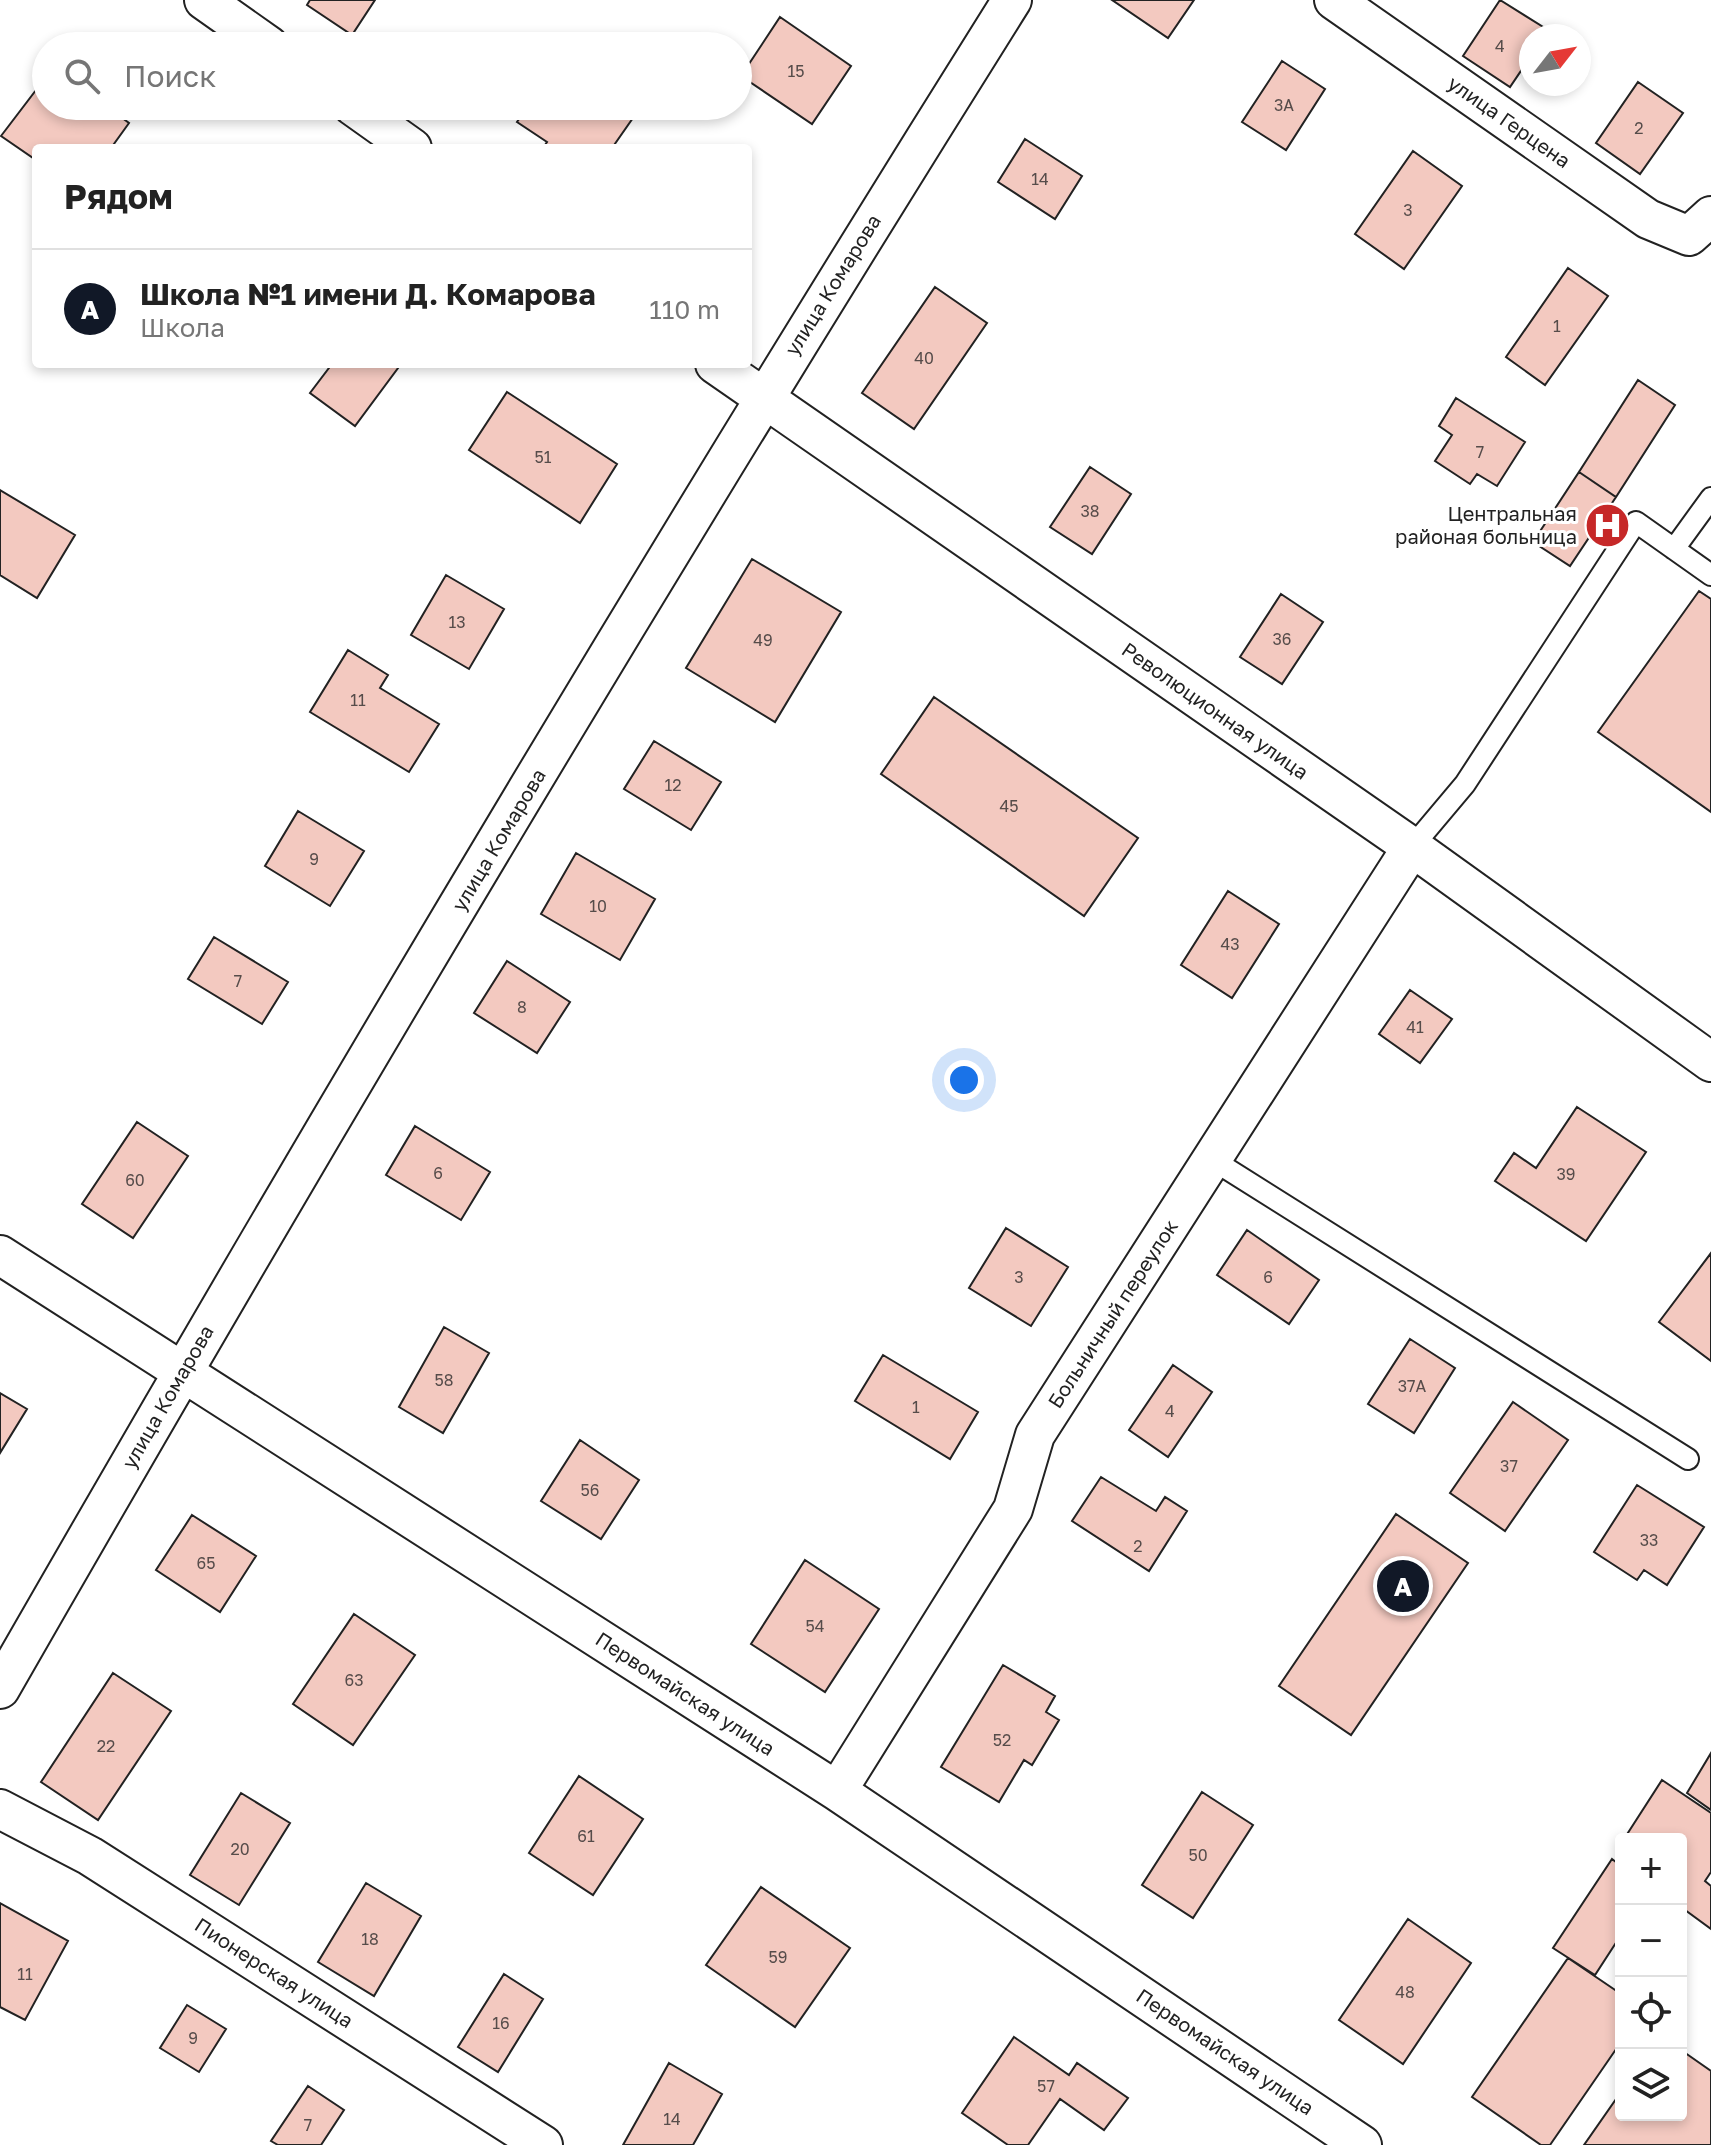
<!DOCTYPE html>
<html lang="ru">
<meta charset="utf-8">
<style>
:root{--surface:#fff;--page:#f2f2f2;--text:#222;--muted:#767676;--line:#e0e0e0;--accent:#111827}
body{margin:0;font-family:"Golos Text",sans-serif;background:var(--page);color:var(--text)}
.controls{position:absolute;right:24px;bottom:24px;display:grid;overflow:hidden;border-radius:8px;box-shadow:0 4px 12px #0003}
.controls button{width:72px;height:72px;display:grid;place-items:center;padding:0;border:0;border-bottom:2px solid var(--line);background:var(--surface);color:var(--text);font:40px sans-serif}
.compass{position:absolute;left:1519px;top:24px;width:72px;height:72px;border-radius:50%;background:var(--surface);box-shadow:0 4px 12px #0003;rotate:59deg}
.you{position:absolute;left:964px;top:1080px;width:28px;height:28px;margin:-20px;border:6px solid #fff;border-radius:50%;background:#1a73e8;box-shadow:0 0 0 12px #1a73e833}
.badge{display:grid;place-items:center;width:52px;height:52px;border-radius:50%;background:var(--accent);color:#fff;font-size:26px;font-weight:700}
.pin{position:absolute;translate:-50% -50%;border:4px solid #fff;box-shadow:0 2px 8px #0006}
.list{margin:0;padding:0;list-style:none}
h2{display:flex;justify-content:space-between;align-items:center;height:104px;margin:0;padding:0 32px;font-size:34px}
h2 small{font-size:26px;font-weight:400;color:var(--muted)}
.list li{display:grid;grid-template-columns:52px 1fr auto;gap:24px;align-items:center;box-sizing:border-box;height:120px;padding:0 32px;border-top:2px solid var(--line)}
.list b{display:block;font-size:30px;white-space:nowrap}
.list p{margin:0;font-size:26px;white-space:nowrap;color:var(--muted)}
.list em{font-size:26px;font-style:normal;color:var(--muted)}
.icon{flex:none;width:44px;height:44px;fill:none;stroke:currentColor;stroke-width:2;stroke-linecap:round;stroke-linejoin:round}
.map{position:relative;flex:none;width:1711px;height:2145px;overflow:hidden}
.search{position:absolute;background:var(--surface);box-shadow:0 4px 12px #0003;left:32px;top:32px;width:720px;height:88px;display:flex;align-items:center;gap:20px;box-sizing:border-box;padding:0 28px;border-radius:44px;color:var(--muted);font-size:30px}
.panel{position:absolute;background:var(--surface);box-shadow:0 4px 12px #0003;left:32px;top:144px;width:720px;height:224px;border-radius:8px}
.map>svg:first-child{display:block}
</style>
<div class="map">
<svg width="1711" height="2145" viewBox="0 0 1711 2145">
<rect width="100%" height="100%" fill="#fff"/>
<!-- building -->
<path fill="#f3c9c0" stroke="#222" stroke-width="2" d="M310,0H375L352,35L307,5Z
M1112,0H1194L1168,38Z
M1500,0L1548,30L1544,36H1531V56L1510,87L1463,56Z
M780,17L851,66L812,124L741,76Z
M1282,61L1325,89L1286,150L1242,122Z
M46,77V106H106L129,123L111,148H36V160L1,136Z
M1638,82L1683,113L1640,174L1596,143Z
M528,106H621L635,115L612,148H543L547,142L517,122Z
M1025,139L1082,176L1055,219L998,182Z
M1413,151L1462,186L1404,269L1355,234Z
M1568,268L1608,296L1545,385L1506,357Z
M935,287L987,323L914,429L862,393Z
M332,364H401L355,426L310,393Z
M1638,380L1675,405L1616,497L1579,472Z
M507,392L617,464L580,523L469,450Z
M1456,398L1525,442L1497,486L1477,474L1470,484L1435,461L1452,435L1439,426Z
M1090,467L1131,494L1092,554L1050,527Z
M1579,472L1616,497L1570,566L1533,542Z
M0,490L75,535L37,598L0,575Z
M752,559L841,612L775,722L686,668Z
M446,575L504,609L469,669L411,635Z
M1699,591L1711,599V812L1598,732Z
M1281,594L1323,622L1282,684L1240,657Z
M348,650L388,675L380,688L439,724L409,772L310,712Z
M934,697L1138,838L1084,916L881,774Z
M654,741L721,782L691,830L624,789Z
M298,811L364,851L330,906L265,866Z
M576,853L655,899L620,960L541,914Z
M1228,891L1279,924L1232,998L1181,965Z
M214,937L288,982L262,1024L188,979Z
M507,961L570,1002L537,1053L474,1013Z
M1410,990L1452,1019L1420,1063L1379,1034Z
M1577,1107L1646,1152L1586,1241L1495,1181L1514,1153L1536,1168Z
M137,1122L188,1156L133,1238L82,1204Z
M415,1126L490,1172L461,1220L386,1175Z
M1006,1228L1068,1267L1031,1326L969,1288Z
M1247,1230L1319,1280L1289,1324L1217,1275Z
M1711,1253V1361L1659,1322Z
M444,1327L489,1353L443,1433L399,1407Z
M1410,1339L1455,1368L1414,1433L1368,1404Z
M883,1355L978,1412L950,1459L855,1401Z
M1173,1365L1212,1392L1168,1457L1129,1430Z
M0,1393L27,1409L0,1453Z
M1513,1402L1568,1440L1505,1531L1450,1493Z
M580,1440L639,1480L601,1539L541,1501Z
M1101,1477L1156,1511L1165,1497L1187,1511L1149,1571L1072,1521Z
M1637,1485L1704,1527L1667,1585L1644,1570L1637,1580L1594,1552Z
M1396,1514L1468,1563L1351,1735L1279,1686Z
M192,1515L256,1556L220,1612L156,1570Z
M805,1560L879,1609L825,1692L751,1644Z
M354,1614L415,1655L353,1745L293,1704Z
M1003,1665L1055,1696L1046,1712L1059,1720L1032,1765L1024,1760L999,1802L941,1767Z
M113,1673L171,1711L98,1820L41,1782Z
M1711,1753V1810L1687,1793Z
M579,1776L643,1819L593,1895L529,1853Z
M1662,1780L1711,1813V1872L1705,1881L1711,1886V1929L1681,1907V1839H1624Z
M1202,1792L1253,1825L1193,1918L1142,1885Z
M241,1793L290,1823L239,1905L190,1875Z
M1612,1859L1621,1866V1935L1595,1975L1553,1948Z
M366,1883L421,1916L374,1996L318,1962Z
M761,1887L850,1948L795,2027L706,1965Z
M0,1903L68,1941L25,2020L0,2007Z
M1408,1919L1471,1963L1403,2064L1339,2020Z
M1568,1958L1621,1994V2042L1550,2145H1541L1472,2097Z
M504,1974L543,1999L498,2072L458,2047Z
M187,2005L226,2029L199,2072L160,2048Z
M1014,2037L1069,2075L1077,2063L1128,2098L1104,2130L1060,2099L1028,2145H1008L962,2113Z
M1681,2050L1711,2071V2145H1584L1621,2092V2115H1681Z
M669,2063L722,2094L693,2145H623Z
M308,2086L344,2110L321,2145H278L271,2141Z"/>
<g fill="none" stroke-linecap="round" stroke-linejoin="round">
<defs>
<path id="service" d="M1674,549L1711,498
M1412,847L1465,784L1636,522L1711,575
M1213,1160L1688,1459"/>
<path id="minor" d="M204,0L269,46
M1334,0L1648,219L1689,236L1711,216
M353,106L412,148
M715,364L1412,847L1711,1062
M0,1255L837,1791L1362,2145
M0,1689C326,1120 663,556 1012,0
M837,1791L1013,1509L1035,1435L1412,847
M0,1809L90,1856L543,2145"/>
</defs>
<!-- service casing -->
<use href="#service" stroke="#222" stroke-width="24"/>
<!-- minor casing -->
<use href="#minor" stroke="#222" stroke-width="42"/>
<!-- service -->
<use href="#service" stroke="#fff" stroke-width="20"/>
<!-- minor -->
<use href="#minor" stroke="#fff" stroke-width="38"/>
</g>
<!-- icons -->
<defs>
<symbol id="hospital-disc" viewBox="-11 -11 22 22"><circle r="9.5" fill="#c62828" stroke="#fff"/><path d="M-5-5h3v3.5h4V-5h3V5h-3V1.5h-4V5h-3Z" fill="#fff"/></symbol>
</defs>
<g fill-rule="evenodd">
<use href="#hospital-disc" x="1582" y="500" width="51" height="51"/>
</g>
<g text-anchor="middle" stroke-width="6" stroke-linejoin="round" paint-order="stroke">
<!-- number labels -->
<g font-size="16" fill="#564c4a">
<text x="1500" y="52">4</text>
<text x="796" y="77">15</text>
<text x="1284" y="111">3А</text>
<text x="1639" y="134">2</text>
<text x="1040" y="185">14</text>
<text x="1408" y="216">3</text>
<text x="1557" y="332">1</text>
<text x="924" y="364">40</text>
<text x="1480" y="458">7</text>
<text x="543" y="463">51</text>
<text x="1090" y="517">38</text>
<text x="457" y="628">13</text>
<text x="1282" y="645">36</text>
<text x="763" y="646">49</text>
<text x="358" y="706">11</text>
<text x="673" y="791">12</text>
<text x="1009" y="812">45</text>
<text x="314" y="865">9</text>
<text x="598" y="912">10</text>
<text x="1230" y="950">43</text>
<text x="238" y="987">7</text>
<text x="522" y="1013">8</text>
<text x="1415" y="1033">41</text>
<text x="438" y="1179">6</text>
<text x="1566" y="1180">39</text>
<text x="135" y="1186">60</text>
<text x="1019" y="1283">3</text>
<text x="1268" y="1283">6</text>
<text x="444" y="1386">58</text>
<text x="1412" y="1392">37А</text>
<text x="916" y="1413">1</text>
<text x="1170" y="1417">4</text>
<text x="1509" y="1472">37</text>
<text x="590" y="1496">56</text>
<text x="1649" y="1546">33</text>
<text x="1138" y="1552">2</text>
<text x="206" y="1569">65</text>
<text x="815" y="1632">54</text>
<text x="354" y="1686">63</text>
<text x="1002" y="1746">52</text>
<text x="106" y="1752">22</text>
<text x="586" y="1842">61</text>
<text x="240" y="1855">20</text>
<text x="1198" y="1861">50</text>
<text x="370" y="1945">18</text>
<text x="778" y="1963">59</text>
<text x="25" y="1980">11</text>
<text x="1405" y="1998">48</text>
<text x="501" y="2029">16</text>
<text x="193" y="2044">9</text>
<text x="1046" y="2092">57</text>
<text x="672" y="2125">14</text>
<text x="308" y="2131">7</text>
</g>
<!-- street labels -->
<g font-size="20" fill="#222" stroke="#fff">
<text transform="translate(1509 122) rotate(35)" y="7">улица Герцена</text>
<text transform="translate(833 285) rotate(-58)" y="7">улица Комарова</text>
<text transform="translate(1215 711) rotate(35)" y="7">Революционная улица</text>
<text transform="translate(499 840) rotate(-59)" y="7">улица Комарова</text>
<text transform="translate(1113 1314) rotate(-57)" y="7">Больничный переулок</text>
<text transform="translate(168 1397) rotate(-60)" y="7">улица Комарова</text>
<text transform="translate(685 1694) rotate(33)" y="7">Первомайская улица</text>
<text transform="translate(274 1973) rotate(33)" y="7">Пионерская улица</text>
<text transform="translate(1225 2052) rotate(34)" y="7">Первомайская улица</text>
</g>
<!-- poi labels -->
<g font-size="20" fill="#222" stroke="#fff" text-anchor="end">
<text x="1577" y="521">Центральная<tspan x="1577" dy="23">районая больница</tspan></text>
</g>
</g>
</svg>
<div class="controls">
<button>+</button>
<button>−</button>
<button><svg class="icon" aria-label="locate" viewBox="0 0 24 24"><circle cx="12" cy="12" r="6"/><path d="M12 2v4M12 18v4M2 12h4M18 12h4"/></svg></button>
<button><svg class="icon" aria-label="layers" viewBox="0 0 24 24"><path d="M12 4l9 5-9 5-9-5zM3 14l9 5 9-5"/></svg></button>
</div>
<svg class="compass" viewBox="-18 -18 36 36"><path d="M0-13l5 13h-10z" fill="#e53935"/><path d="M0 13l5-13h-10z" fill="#767676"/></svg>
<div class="you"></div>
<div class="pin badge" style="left:1403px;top:1586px">A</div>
<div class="search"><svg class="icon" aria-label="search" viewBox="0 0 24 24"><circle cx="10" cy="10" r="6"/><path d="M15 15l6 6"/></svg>Поиск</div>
<section class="panel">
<h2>Рядом<small></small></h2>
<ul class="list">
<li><span class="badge">A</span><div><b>Школа №1 имени Д. Комарова</b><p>Школа</p></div><em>110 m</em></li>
</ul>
</section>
</div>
